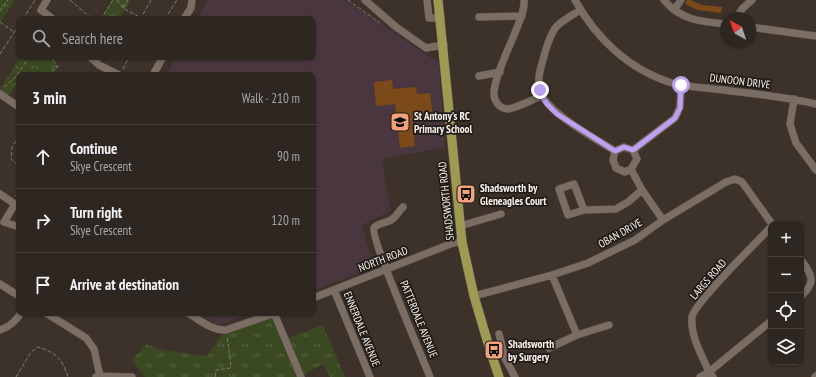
<!DOCTYPE html>
<meta charset="utf-8">
<style>
:root{--surface:#2e2620;--page:#3a322d;--text:#f1f3f6;--muted:#a7a5a5;--line:#49433e}
body{margin:0;font-family:"PT Sans Narrow",sans-serif;background:var(--page);color:var(--text)}
.controls{position:absolute;right:12px;bottom:12px;display:grid;overflow:hidden;border-radius:8px;box-shadow:0 1px 3px #0004}
.controls button{width:36px;height:36px;display:grid;place-items:center;padding:0;border:0;border-bottom:1px solid var(--line);background:var(--surface);color:var(--text);font:20px sans-serif}
.compass{position:absolute;left:720px;top:12px;width:36px;height:36px;border-radius:50%;background:var(--surface);box-shadow:0 1px 3px #0004;rotate:320deg}
.stop{position:absolute;width:12px;height:12px;margin:-9px;border:3px solid #bca0f2;border-radius:50%;background:#fff}
.stop.end{background:#bca0f2;border-color:#fff;box-shadow:0 1px 4px #0008}
.list{margin:0;padding:0;list-style:none}
h2{display:flex;justify-content:space-between;align-items:center;height:52px;margin:0;padding:0 16px;font-size:17px}
h2 small{font-size:13px;font-weight:400;color:var(--muted)}
.list li{display:grid;grid-template-columns:26px 1fr auto;gap:12px;align-items:center;box-sizing:border-box;height:64px;padding:0 16px;border-top:1px solid var(--line)}
.list b{display:block;font-size:15px;white-space:nowrap}
.list p{margin:0;font-size:13px;white-space:nowrap;color:var(--muted)}
.list em{font-size:13px;font-style:normal;color:var(--muted)}
.icon{flex:none;width:22px;height:22px;fill:none;stroke:currentColor;stroke-width:2;stroke-linecap:round;stroke-linejoin:round}
.map{position:relative;flex:none;width:816px;height:377px;overflow:hidden}
.search{position:absolute;background:var(--surface);box-shadow:0 1px 3px #0004;left:16px;top:16px;width:300px;height:44px;display:flex;align-items:center;gap:10px;box-sizing:border-box;padding:0 14px;border-radius:8px;color:var(--muted);font-size:15px}
.panel{position:absolute;background:var(--surface);box-shadow:0 1px 3px #0004;left:16px;top:72px;width:300px;height:244px;border-radius:8px}
.map>svg:first-child{display:block}
</style>
<div class="map">
<svg width="816" height="377" viewBox="0 0 816 377">
<defs>
<pattern id="grass-tufts" width="24" height="20" patternUnits="userSpaceOnUse"><rect width="24" height="20" fill="#3a4921"/><path d="M3 7l-1-3M5 7V3M7 7l1-3M15 17l-1-3M17 17v-4M19 17l1-3" fill="none" stroke="#576442"/></pattern>
<pattern id="park-crowns" width="20" height="18" patternUnits="userSpaceOnUse"><rect width="20" height="18" fill="#3a4921"/><path d="M2 6a3 3 0 1 1 6 0M12 15a3 3 0 1 1 6 0" fill="none" stroke="#576442"/></pattern>
</defs>
<rect width="100%" height="100%" fill="#3d322a"/>
<!-- education -->
<path fill="#49363f" d="M208,0H346L439,63L445,147L382,159L390,211L362,225L374,267L313,291V75H166L177,57H313V19H198Z
M198,313H253L218,325Z"/>
<!-- grass -->
<path fill="url(#grass-tufts)" d="M0,0H15L0,23Z
M112,0H131L119,19H101Z
M274,313L286,339L323,325L345,377H330L323,364L304,374L305,377H145L132,360L146,344L163,350L207,356L226,330Z"/>
<!-- park -->
<path fill="url(#park-crowns)" d="M21,57H51L58,67L52,75H19V81L7,98L0,94V88Z"/>
<!-- building -->
<path fill="#7c4a18" d="M687,0H690L702,5L722,7L721,13L698,10L685,4Z
M392,80L393,89L416,87L417,94L430,93L433,118L412,120L415,146L400,148L395,104L376,106L374,82Z"/>
<g fill="none" stroke-linecap="round" stroke-linejoin="round">
<defs>
<path id="minor" d="M47,0L41,10L53,19
M365,0L396,27L426,48L444,45
M427,0L429,18H441
M524,0C525,10 520,20 516,30C509,49 497,70 494,91C493,99 498,108 507,109C515,109 533,99 542,96
M575,0C596,38 629,70 672,83C685,87 700,87 714,89C748,93 782,96 816,104
M664,0C680,20 702,22 726,24
M580,10C573,15 563,20 557,26C551,32 545,51 543,60C540,70 537,80 540,90C544,111 596,139 615,151
M674,10L681,0
M479,17L522,16
M737,18L742,9L752,0
M184,19L191,8L192,0
M750,27L816,36
M90,57L99,65L119,75
M153,75L163,57
M479,76L500,72
M0,94L19,107
M794,99L790,124L796,143L816,170
M624,147L633,150L637,159L631,169L625,172L616,168L613,160L615,151Z
M633,150L675,118L680,107L681,85
M631,169L642,190L663,220
M0,194L19,207
M15,204L4,222L19,227
M403,207C399,211 396,217 391,220C386,223 377,223 374,228C370,237 423,359 430,377
M584,210L574,184L559,189L568,215L584,210L616,209L628,202L642,190
M460,226L501,214
M801,260C813,275 816,283 801,296
M552,275L577,335
M0,284L19,296
M334,290L370,377
M474,296L552,275L588,263L635,240L663,220L726,182L735,179L742,182L772,224
M313,298L453,243L462,242
M46,313L86,338L94,349L100,376
M188,313C200,320 212,331 226,330L275,313
M274,313L301,377
M0,330C9,327 16,321 21,313
M499,334L505,358L515,377
M549,348L577,335L609,325
M96,377L100,376L132,377
M700,377L709,372L771,321
M713,377L709,372C702,355 690,336 692,317C694,303 758,241 771,227
M815,377L816,376"/>
<path id="major" d="M438,0L462,242L474,296L490,350L499,377"/>
</defs>
<!-- minor casing -->
<use href="#minor" stroke="#574e47" stroke-width="8"/>
<!-- major casing -->
<use href="#major" stroke="#574e47" stroke-width="10"/>
<!-- path -->
<path stroke="#837972" stroke-width="1" stroke-dasharray="4 2" stroke-linecap="butt" d="M70,0L92,19
M117,0L123,8L141,18
M348,0L380,23
M123,8L128,0
M0,11L8,0
M23,19L35,0
M101,19L113,0
M142,19L141,18L151,0
M151,19H152
M165,19L177,0
M0,22L14,32
M0,54L19,25
M123,69L129,57
M47,75L58,67L51,57
M93,75L95,71
M4,87L15,78L29,57
M19,136L12,147L11,159L19,166
M15,196L19,192
M16,377L31,352L38,347C57,353 62,359 68,377
M215,377L216,370L230,368L231,366L227,336"/>
<!-- minor -->
<use href="#minor" stroke="#7a6e64" stroke-width="7"/>
<!-- major -->
<use href="#major" stroke="#9d9a51" stroke-width="9"/>
</g>
<g fill="none" stroke-linecap="round" stroke-linejoin="round">
<!-- route -->
<path stroke="#bca0f2" stroke-width="5" d="M540,90L542,96L547,104L557,114L615,151L624,147L633,150L675,118L680,108L681,85"/>
</g>
<!-- icons -->
<defs>
<symbol id="school-square" viewBox="-11 -11 22 22"><rect x="-9" y="-9" width="18" height="18" rx="4" fill="#f0a27a" stroke="#201b17"/><path d="M0-5L7-2L0 1L-7-2ZM-4 1L0 2.5L4 1V4Q0 6-4 4Z" fill="#111"/></symbol>
<symbol id="bus-square" viewBox="-11 -11 22 22"><rect x="-9" y="-9" width="18" height="18" rx="4" fill="#f0a27a" stroke="#201b17"/><path d="M-5-6H5V4H4V6H2V4H-2V6H-4V4H-5ZM-3.5-4V0h7V-4ZM-3.5 1.2v1.5H-2V1.2ZM2 1.2v1.5H3.5V1.2Z" fill="#111"/></symbol>
</defs>
<g fill-rule="evenodd">
<use href="#school-square" x="389" y="111" width="22" height="22"/>
<use href="#bus-square" x="455" y="183" width="22" height="22"/>
<use href="#bus-square" x="483" y="339" width="22" height="22"/>
</g>
<g text-anchor="middle" stroke-width="3.5" stroke-linejoin="round" paint-order="stroke">
<!-- street labels -->
<g font-size="11" fill="#faf3ee" stroke="#201b17">
<text transform="translate(740 81) rotate(7)" y="4">DUNOON DRIVE</text>
<text transform="translate(446 201) rotate(-96)" y="4">SHADSWORTH ROAD</text>
<text transform="translate(620 233) rotate(-29)" y="4">OBAN DRIVE</text>
<text transform="translate(383 259) rotate(-21)" y="4">NORTH ROAD</text>
<text transform="translate(708 279) rotate(-49)" y="4">LARGS ROAD</text>
<text transform="translate(419 319) rotate(68)" y="4">PATTERDALE AVENUE</text>
<text transform="translate(362 329) rotate(68)" y="4">ENNERDALE AVENUE</text>
</g>
<!-- poi labels -->
<g font-size="11" font-weight="bold" fill="#faf3ee" stroke="#201b17" text-anchor="start">
<text x="414" y="120">St Antony's RC<tspan x="414" dy="13">Primary School</tspan></text>
<text x="480" y="192">Shadsworth by<tspan x="480" dy="13">Gleneagles Court</tspan></text>
<text x="508" y="348">Shadsworth<tspan x="508" dy="13">by Surgery</tspan></text>
</g>
</g>
</svg>
<div class="controls">
<button>+</button>
<button>−</button>
<button><svg class="icon" aria-label="locate" viewBox="0 0 24 24"><circle cx="12" cy="12" r="6"/><path d="M12 2v4M12 18v4M2 12h4M18 12h4"/></svg></button>
<button><svg class="icon" aria-label="layers" viewBox="0 0 24 24"><path d="M12 4l9 5-9 5-9-5zM3 14l9 5 9-5"/></svg></button>
</div>
<svg class="compass" viewBox="-18 -18 36 36"><path d="M0-13l5 13h-10z" fill="#e53935"/><path d="M0 13l5-13h-10z" fill="#a7a5a5"/></svg>
<div class="stop" style="left:681px;top:85px"></div>
<div class="stop end" style="left:540px;top:90px"></div>
<div class="search"><svg class="icon" aria-label="search" viewBox="0 0 24 24"><circle cx="10" cy="10" r="6"/><path d="M15 15l6 6"/></svg>Search here</div>
<section class="panel">
<h2>3 min<small>Walk · 210 m</small></h2>
<ul class="list">
<li><svg class="icon" aria-label="ahead" viewBox="0 0 24 24"><path d="M12 20V5M6 11l6-6 6 6"/></svg><div><b>Continue</b><p>Skye Crescent</p></div><em>90 m</em></li>
<li><svg class="icon" aria-label="right" viewBox="0 0 24 24"><path d="M7 20v-9h11M14 6l5 5-5 5"/></svg><div><b>Turn right</b><p>Skye Crescent</p></div><em>120 m</em></li>
<li><svg class="icon" aria-label="arrive" viewBox="0 0 24 24"><path d="M6 21V4h12l-3 4 3 4H6"/></svg><div><b>Arrive at destination</b></div></li>
</ul>
</section>
</div>
